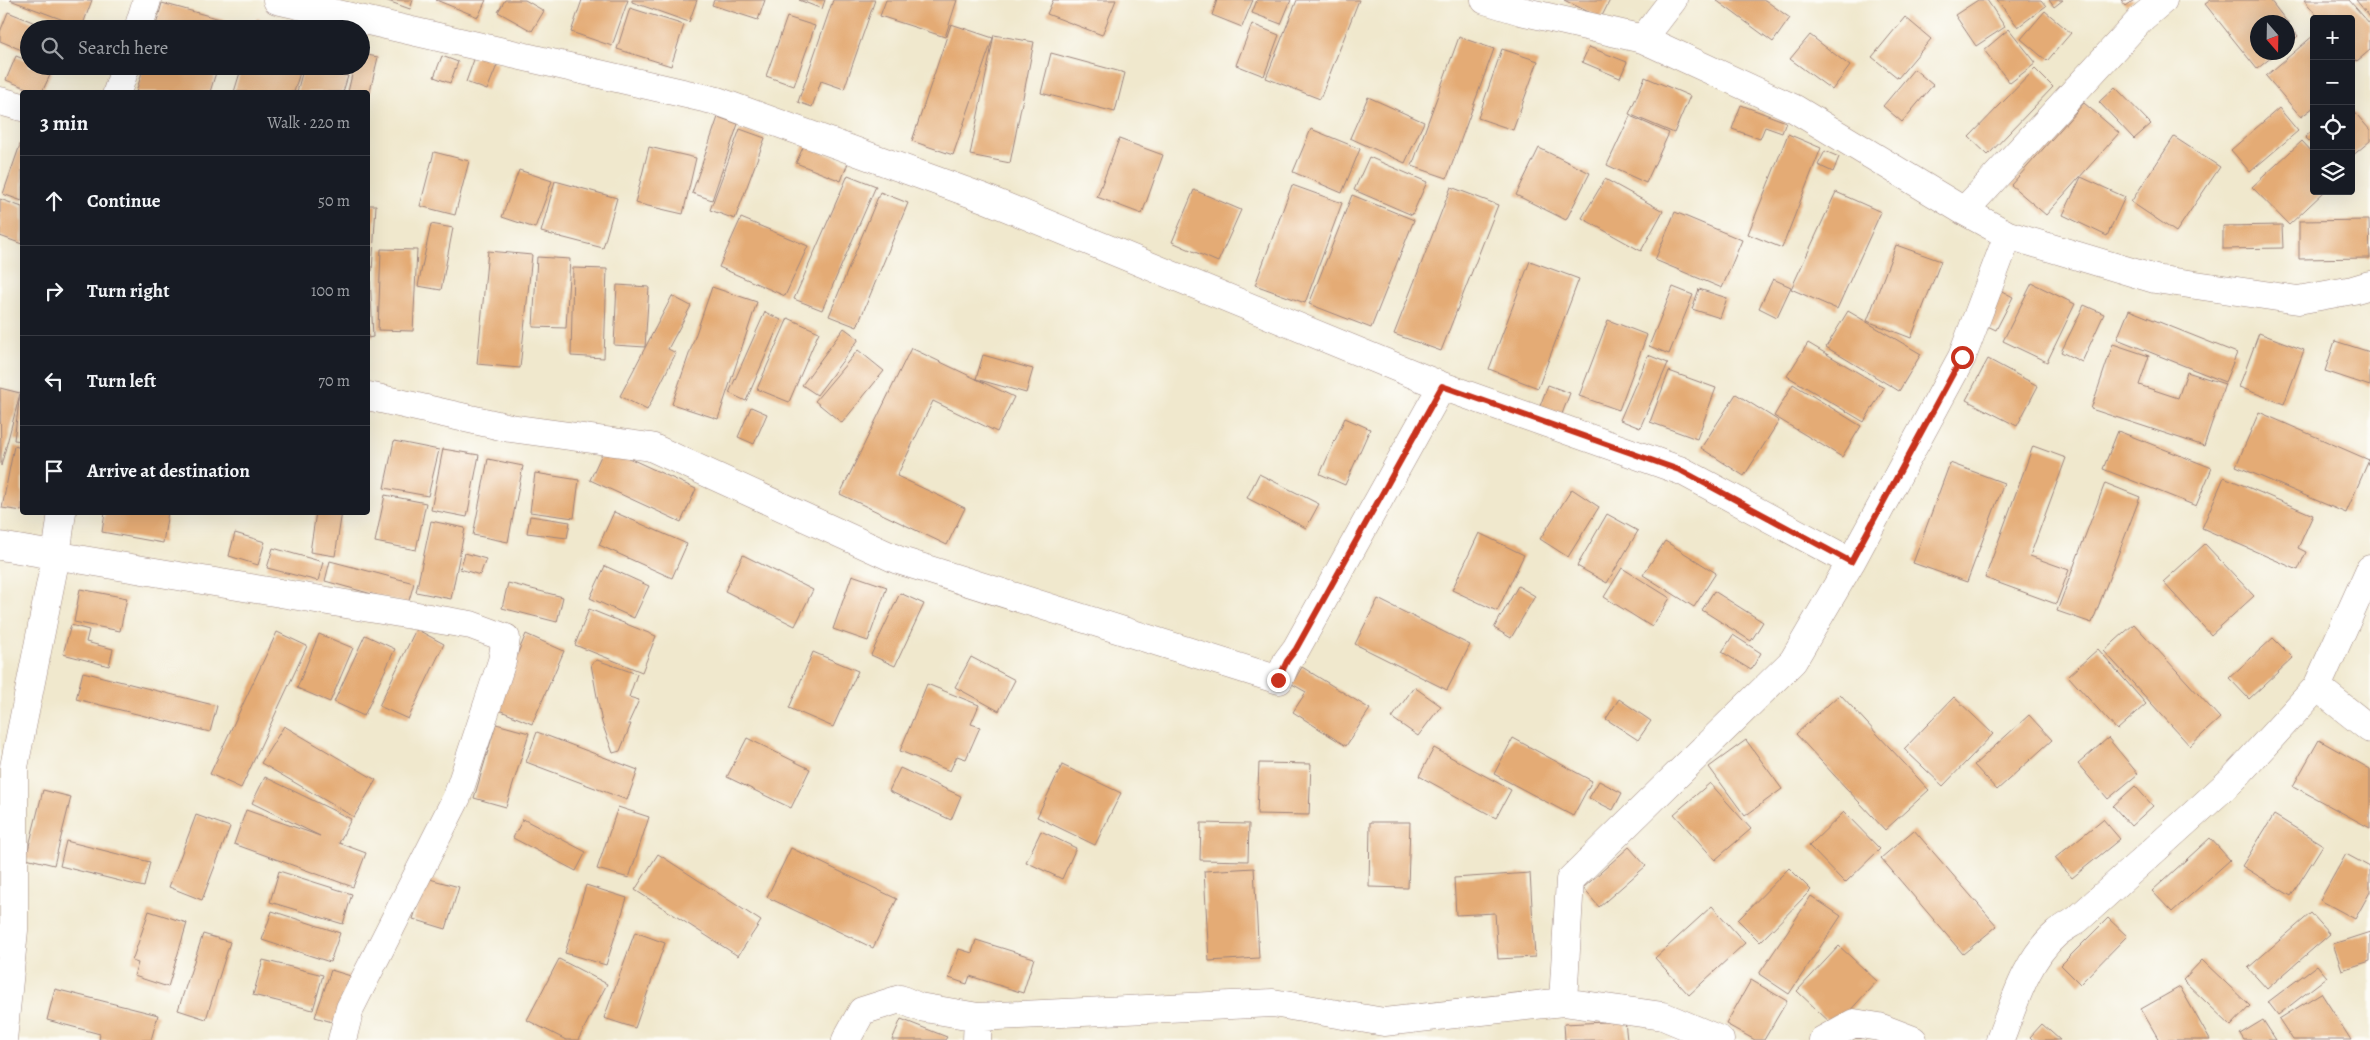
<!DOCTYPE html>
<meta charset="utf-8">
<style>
:root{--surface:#171b24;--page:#20242c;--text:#f1f3f6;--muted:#9ea1a6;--line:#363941}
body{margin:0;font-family:Alegreya,serif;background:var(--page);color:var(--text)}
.controls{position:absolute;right:15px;top:15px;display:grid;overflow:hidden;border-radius:5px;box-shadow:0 5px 20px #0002}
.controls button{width:45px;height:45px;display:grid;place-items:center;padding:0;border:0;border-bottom:1px solid var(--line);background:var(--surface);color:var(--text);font:25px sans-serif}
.compass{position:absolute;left:2250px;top:15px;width:45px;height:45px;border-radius:50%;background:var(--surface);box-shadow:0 5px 20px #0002;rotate:160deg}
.stop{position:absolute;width:15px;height:15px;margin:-11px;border:4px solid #c8321e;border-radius:50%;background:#fff}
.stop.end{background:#c8321e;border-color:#fff;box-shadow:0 1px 5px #0008}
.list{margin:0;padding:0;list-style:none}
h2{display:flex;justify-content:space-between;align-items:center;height:65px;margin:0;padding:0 20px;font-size:21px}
h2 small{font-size:16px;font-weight:400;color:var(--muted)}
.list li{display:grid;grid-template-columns:32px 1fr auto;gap:15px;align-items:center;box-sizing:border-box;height:90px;padding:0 20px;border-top:1px solid var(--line)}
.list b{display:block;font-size:19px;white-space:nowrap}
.list em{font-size:16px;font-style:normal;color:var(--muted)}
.icon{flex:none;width:28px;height:28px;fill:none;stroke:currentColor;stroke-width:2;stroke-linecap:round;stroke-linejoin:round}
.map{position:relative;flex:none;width:2370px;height:1040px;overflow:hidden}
.search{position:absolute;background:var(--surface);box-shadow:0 5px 20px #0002;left:20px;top:20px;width:350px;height:55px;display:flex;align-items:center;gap:12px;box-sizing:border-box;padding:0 18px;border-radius:28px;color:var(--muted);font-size:19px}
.panel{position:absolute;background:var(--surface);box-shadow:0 5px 20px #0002;left:20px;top:90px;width:350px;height:425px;border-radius:5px}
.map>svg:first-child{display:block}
</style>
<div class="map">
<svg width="2370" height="1040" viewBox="0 0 2370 1040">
<rect width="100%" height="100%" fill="#fdfcf7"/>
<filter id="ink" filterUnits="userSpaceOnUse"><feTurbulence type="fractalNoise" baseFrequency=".02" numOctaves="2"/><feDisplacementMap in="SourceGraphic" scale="10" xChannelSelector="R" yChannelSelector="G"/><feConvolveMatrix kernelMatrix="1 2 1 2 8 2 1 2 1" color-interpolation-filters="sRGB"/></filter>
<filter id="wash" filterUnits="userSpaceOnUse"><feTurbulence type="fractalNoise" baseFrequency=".0096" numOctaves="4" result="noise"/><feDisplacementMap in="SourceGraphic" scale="20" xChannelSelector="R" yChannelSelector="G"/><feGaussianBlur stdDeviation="1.12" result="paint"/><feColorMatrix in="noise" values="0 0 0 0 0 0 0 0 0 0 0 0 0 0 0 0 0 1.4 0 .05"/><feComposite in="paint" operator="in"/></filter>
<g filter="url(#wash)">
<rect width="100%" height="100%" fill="#f0e8cd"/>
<g id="blocks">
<!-- building -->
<path fill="#e4ab74" d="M10,0H92L82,27Z
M385,0H413L410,9Z
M436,0H486L478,17Z
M505,0H525L544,11L532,31L498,12Z
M582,0H628L612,46L571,32Z
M632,0H697L689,22L632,2Z
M714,0H765L758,20L712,5Z
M799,0H825L822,9Z
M833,0H875L844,89L821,81L812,107L798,102Z
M886,0H957L945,37L880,16Z
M1053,0H1116L1102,35L1047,14Z
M1217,0H1253L1242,27L1212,15Z
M1257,0H1291L1281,24L1252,13Z
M1297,0H1359L1320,99L1266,78Z
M1564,0H1610L1601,18Z
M1716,0H1765L1790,18L1773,42Z
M1978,0H1987L2005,27L1976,46L1955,15Z
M1997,0H2041L2046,6L2018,27Z
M2049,0H2063L2054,7Z
M2121,0H2134L2126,6Z
M2211,0H2270L2298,36L2288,45V22H2258V52H2278L2257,69L2205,4Z
M2304,0H2349L2370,24V50L2357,61L2351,55V19H2320Z
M2356,0H2370V17Z
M162,3L231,22L229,29H155Z
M630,8L684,25L671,66L617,49Z
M2045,11L2071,33L2047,61L2021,39Z
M8,12L45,27L44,29H29V53L0,41V32Z
M787,17L815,26L794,86L766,76Z
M1905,17L1931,39L1898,78L1872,57Z
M257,18L291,28V29H253Z
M951,24L993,38L953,155L912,141Z
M1252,24L1279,35L1264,76L1236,65Z
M2009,29L2036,63L2010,83L1984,50Z
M994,35L1034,42L1010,163L970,155Z
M1810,35L1850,66L1832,90L1790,59Z
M2314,35V107L2301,117L2266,76Z
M1459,37L1494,49L1447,178L1412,166Z
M1589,47L1627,62L1620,78L1582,62Z
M1502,49L1538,61L1513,130L1478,118Z
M1051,53L1125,73L1115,112L1041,93Z
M361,54L378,57L368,100V92H348L354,66H361Z
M476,54L498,63L487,90L466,82Z
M16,56L29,61V66H41L52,71L42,92H36L6,80Z
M442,56L458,62L450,83L434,77Z
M144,66H218L210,92H136Z
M242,66H302L294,92H234Z
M304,66L348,76L343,92H297Z
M1914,69L1933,85L1902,122L1883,106Z
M2035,69L2053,87L1988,155L1969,137Z
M1645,77L1690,96L1674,133L1629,114Z
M2115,87L2151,124L2134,139L2099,102Z
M1368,97L1424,122L1405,163L1350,138Z
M2084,103L2119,133L2046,215L2011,185Z
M1741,105L1786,122L1782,133L1765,127L1760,139L1732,129Z
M2279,108L2298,131L2250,172L2231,150Z
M2351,108L2370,130V141L2351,157Z
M1630,116L1669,133L1646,183L1607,165Z
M718,117L738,124L712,200L692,193Z
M740,129L765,138L735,219L710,210Z
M1311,129L1360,149L1342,193L1293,172Z
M2314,129V146L2305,137Z
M1788,134L1821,148L1782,248L1748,234Z
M2174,137L2220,167L2176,232L2131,202Z
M1119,139L1163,155L1142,214L1097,197Z
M2302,141L2314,154V191H2325L2289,225L2252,187Z
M21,142H22V201L3,194Z
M804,145L848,163L841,181L796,163Z
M649,147L696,158L683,214L635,203Z
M1539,148L1590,173L1566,220L1516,195Z
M1825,151L1839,157L1833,172L1818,165Z
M434,152L469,161L455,215L420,206Z
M1369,157L1427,182L1412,215L1354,190Z
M519,170L552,181L535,228L502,217Z
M848,175L876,186L822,310L794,299Z
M2081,177L2125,197L2107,236L2063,215Z
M1605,179L1663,211L1641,251L1582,218Z
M555,181L617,198L603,248L541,232Z
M1292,185L1342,203L1305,303L1255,285Z
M1451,187L1498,205L1441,351L1394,334Z
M1194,190L1241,210L1218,262L1172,242Z
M880,192L908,203L857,327L829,316Z
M1836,192L1881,212L1837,309L1791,289Z
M1352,195L1414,220L1371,328L1309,304Z
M0,199L22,207V244L0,236Z
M368,205H376L372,271H368Z
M1675,212L1742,240L1722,288L1655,260Z
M741,218L808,246L785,296L719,267Z
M2369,220L2370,258L2299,259V221Z
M431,224L453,228L441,290L418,286Z
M2282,225L2283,248L2223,249V226Z
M1896,245L1941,261L1911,338L1867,321Z
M381,249L417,250L413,331L378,330Z
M488,251L532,255L520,368L477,364Z
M537,257L570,259L566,328L533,327Z
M1530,261L1579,279L1538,388L1489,369Z
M573,268L607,269L604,358L571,356Z
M368,278H370L373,337L368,338Z
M1773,279L1791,287L1777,317L1759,308Z
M2032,283L2075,304L2047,362L2003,341Z
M617,285L649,287L645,347L614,345Z
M712,287L757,302L718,419L672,404Z
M1673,287L1693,295L1669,354L1649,346Z
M1699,289L1727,298L1720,318L1692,309Z
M1998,289L2013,297L1996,330L1981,323Z
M672,296L691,306L668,349L676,353L647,410L620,396Z
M2084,305L2104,314L2082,362L2061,352Z
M2129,310L2237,353L2225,382L2117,339Z
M1848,311L1921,354L1899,391L1826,347Z
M765,312L781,320L746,401L729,393Z
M788,318L819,332L789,402L757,389Z
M1608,320L1647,335L1619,410L1579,396Z
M844,328L859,339L817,395L802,385Z
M2259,333L2304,350L2284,404L2239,387Z
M2335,341L2370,352V386L2325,371Z
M1808,343L1884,388L1864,422L1787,376Z
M2113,344L2149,356L2139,385L2178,398L2187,372L2225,384L2204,446L2091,409Z
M911,348L1014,397L997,432L933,401L897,476L965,508L947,545L840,494Z
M858,350L884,371L842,423L815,401Z
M983,355L1033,369L1026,393L976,379Z
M1648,355L1668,363L1640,428L1620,420Z
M1988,359L2038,386L2017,426L1966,400Z
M1669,371L1716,388L1697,439L1650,422Z
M1793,384L1861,426L1842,457L1774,416Z
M1548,385L1570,393L1562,414L1540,406Z
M0,388L20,393L22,392V441L14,440L20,394L1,466Z
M1736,394L1779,421L1744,476L1701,448Z
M751,407L767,414L754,444L738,437Z
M2259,412L2369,460L2346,513L2236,466Z
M1345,418L1370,429L1345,485L1320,474Z
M2118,431L2212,468L2196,506L2103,469Z
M394,441L439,450L428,496L384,488Z
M14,446L22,448V511L2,508Z
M2033,446L2066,458L2030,556L2069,570L2056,604L1985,578Z
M605,447L696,489L681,522L590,480Z
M443,449L479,455L467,517L431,510Z
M488,459L523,466L508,542L473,535Z
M1950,463L2004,483L1967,582L1913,563Z
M535,473L579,480L574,518L530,512Z
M1259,474L1319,504L1306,528L1247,498Z
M2224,477L2313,515L2298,548L2306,552L2298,570L2202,528Z
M2105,483L2140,497L2092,623L2057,611Z
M1572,489L1599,507L1568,557L1540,539Z
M385,495L426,503L416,550L375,542Z
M105,512H168L163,543L102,532Z
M316,512H342L335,556L310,552Z
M614,512L687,544L672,578L599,545Z
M1607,514L1638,531L1607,583L1577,566Z
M530,516L570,522L567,538L527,533Z
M431,521L465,528L451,599L416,592Z
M235,533L265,542L258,565L229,556Z
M1479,533L1524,555L1497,611L1452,590Z
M1665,541L1716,573L1694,607L1643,575Z
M2205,544L2254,596L2211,635L2163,582Z
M273,548L323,562L318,581L267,568Z
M465,553L486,559L480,575L460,569Z
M743,555L813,590L795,626L725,591Z
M330,561L414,583L408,604L325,581Z
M605,566L649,586L634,618L590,598Z
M1622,568L1670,598L1652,627L1604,597Z
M852,575L887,587L868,641L833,629Z
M508,583L563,597L557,622L502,608Z
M1518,586L1535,596L1511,638L1494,628Z
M80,589L127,598L120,631L74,622Z
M1714,591L1763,622L1751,641L1702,610Z
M900,593L924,604L895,666L871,655Z
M1378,599L1470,645L1447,690L1355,644Z
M589,609L656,636L642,672L575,645Z
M2134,624L2220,718L2190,746L2104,651Z
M71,625L89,630L86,642L113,649L109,666L63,654Z
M416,629L444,644L408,719L379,706Z
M277,632L307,646L241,788L210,774Z
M319,634L353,648L330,702L297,688Z
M526,634L564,651L532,724L494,708Z
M365,635L395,649L364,716L334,702Z
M1733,635L1761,653L1751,670L1722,652Z
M2273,638L2293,658L2249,699L2229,678Z
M2098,649L2146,704L2117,730L2068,676Z
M813,652L858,671L833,727L789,708Z
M971,657L1015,680L999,711L955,687Z
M597,660L637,674L629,697L639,700L628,724H631L620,751L613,753L602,723L595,686L591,664Z
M1302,667L1370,709L1346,746L1293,712L1306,692L1292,684Z
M83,672L217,706L210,732L76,699Z
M927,684L979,705L971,724L980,727L966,759L957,756L950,771L900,751Z
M1414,687L1441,706L1418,736L1392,718Z
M1840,694L1929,790L1885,830L1796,734Z
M1954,697L1993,734L1943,786L1904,749Z
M1619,699L1651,721L1638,740L1606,719Z
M2029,715L2052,740L1997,790L1974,765Z
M496,724L529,733L506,807L474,798Z
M284,726L376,780L354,817L261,763Z
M537,732L638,770L627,800L526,762Z
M747,738L810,769L791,808L727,777Z
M1513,738L1592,781L1573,816L1494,774Z
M2108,738L2138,774L2108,799L2078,764Z
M1746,740L1782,789L1745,816L1709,767Z
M2319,740L2370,769V828L2293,786Z
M1434,748L1511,790L1496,818L1419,776Z
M1259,763L1311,764L1309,815L1257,814Z
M1062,765L1121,793L1095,845L1037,817Z
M900,768L961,796L951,820L889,791Z
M265,777L351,819L339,843L366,853L353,887L234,844L246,810L320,836L252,803Z
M1599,781L1622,793L1613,810L1589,798Z
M1710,783L1751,829L1715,860L1674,814Z
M2135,786L2153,806L2131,826L2113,806Z
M43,790L71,797L54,865L26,858Z
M618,807L649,817L629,878L597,869Z
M1844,812L1880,849L1845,883L1809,846Z
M196,815L230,827L202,900L169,887Z
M2274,815L2323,845L2291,896L2242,866Z
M523,819L586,852L576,871L513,838Z
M2103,819L2120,839L2072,878L2055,858Z
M1370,822H1410L1408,888L1369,887Z
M1201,823L1249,824L1248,861L1200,860Z
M1914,830L1997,926L1963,954L1881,858Z
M1041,831L1076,848L1062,879L1026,862Z
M2210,838L2230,860L2172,912L2152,891Z
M66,841L150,862L144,887L60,866Z
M1629,847L1646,866L1599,907L1583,888Z
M791,848L897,899L873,948L767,897Z
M658,854L761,921L738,956L635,890Z
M2346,854L2370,867V892L2355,919L2320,900Z
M1254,868L1259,958L1209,961L1204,871Z
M1789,868L1811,890L1760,942L1738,920Z
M279,871L352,894L343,924L270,902Z
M1530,873L1535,957L1498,959L1495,913L1456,915L1454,878Z
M426,878L459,887L446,929L413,919Z
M586,885L627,898L606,965L565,953Z
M1811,896L1841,916L1789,994L1759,974Z
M1712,906L1745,943L1689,995L1655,958Z
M149,911L187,923L168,987L134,976L138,963L132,961Z
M272,911L340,933L330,962L262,940Z
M2311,913L2330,934L2267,989L2248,968Z
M2108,918L2127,936L2080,984L2061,965Z
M635,932L665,943L635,1028L604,1018Z
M2370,932V961L2342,970L2333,944Z
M203,934L230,942L206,1019L178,1010Z
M976,940L1034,958L1023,993L970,976L967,984L949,978L959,949L972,953Z
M1839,946L1877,981L1835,1027L1797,991Z
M559,959L607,984L578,1040H566L527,1020Z
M263,960L323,975L313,1010L253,995Z
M2202,960L2250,1006L2231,1026L2183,980Z
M2317,965L2327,977L2278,1015L2268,1002Z
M331,970L354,977L339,1024L315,1017Z
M1751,980L1787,1001L1764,1040H1755L1726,1024Z
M2180,987L2210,1040H2159L2141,1009Z
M55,989L158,1015L151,1040H99L100,1034L47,1020Z
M2321,993L2351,1040H2293L2279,1019Z
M901,1019L947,1037L945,1040H892Z
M2263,1020L2276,1040H2244L2240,1034Z
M1625,1021L1627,1040H1565L1564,1024Z
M2042,1024L2060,1040H2033L2030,1037Z"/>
</g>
</g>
<g filter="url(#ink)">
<use href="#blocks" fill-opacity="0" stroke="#9d847c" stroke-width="1"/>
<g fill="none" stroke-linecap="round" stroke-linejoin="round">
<defs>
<path id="minor" d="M277,0L717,101L984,198L1442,386L1682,471L1851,562
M1485,0L1521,11L1643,39L1795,109L1964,211L2008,235L2155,279L2298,300L2353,290L2370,285
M138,29L147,0
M1643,39L1673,0
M117,92L126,66
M0,101L22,107
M1964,211L2143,17L2163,0
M368,396L510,428L651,447L898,560L1279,680L1287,661L1296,649L1442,386
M0,546L471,625L506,638L502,661L457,797L350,1008L342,1040
M2317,687L2370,729
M1563,1002L1570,880L1793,661L1851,562L1962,357L2008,235
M3,1040L14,930V767L56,556L62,512
M846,1040L862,1011L900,999L919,1007L978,1017L1273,1003L1384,1022L1563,1002L1663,1016L1720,1040
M977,1040L978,1017
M1823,1040L1854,1023L1879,1027L1913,1040
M2000,1040C2014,1004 2026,960 2056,934C2063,928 2071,924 2078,919L2234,778L2317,687L2370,569"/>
</defs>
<!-- minor casing -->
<use href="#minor" stroke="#9d847c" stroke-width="29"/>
<!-- minor -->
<use href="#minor" stroke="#fff" stroke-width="28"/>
</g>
</g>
<g fill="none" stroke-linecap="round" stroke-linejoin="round" filter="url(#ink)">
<!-- route -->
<path stroke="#c8321e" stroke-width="6" d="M1278,680L1287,661L1296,649L1442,386L1682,471L1851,562L1962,357"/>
</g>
</svg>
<div class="controls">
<button>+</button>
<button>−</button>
<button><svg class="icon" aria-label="locate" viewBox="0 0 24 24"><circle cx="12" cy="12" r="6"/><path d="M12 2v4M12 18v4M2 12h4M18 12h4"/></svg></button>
<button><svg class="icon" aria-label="layers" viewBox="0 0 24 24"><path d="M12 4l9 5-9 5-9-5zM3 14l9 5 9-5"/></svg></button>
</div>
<svg class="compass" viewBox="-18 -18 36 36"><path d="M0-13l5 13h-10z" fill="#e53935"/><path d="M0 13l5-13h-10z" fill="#9ea1a6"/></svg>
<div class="stop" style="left:1962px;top:357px"></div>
<div class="stop end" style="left:1278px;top:680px"></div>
<div class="search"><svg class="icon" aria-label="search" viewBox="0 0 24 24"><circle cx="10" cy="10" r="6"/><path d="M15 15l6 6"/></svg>Search here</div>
<section class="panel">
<h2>3 min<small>Walk · 220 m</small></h2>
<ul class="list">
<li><svg class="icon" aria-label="ahead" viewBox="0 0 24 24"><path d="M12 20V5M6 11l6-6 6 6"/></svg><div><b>Continue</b></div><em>50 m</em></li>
<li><svg class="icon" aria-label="right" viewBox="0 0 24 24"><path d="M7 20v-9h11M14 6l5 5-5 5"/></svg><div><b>Turn right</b></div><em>100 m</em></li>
<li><svg class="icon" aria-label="left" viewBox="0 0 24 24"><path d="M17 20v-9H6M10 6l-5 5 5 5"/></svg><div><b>Turn left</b></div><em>70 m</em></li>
<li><svg class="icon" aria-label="arrive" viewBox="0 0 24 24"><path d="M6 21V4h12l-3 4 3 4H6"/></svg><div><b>Arrive at destination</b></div></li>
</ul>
</section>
</div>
